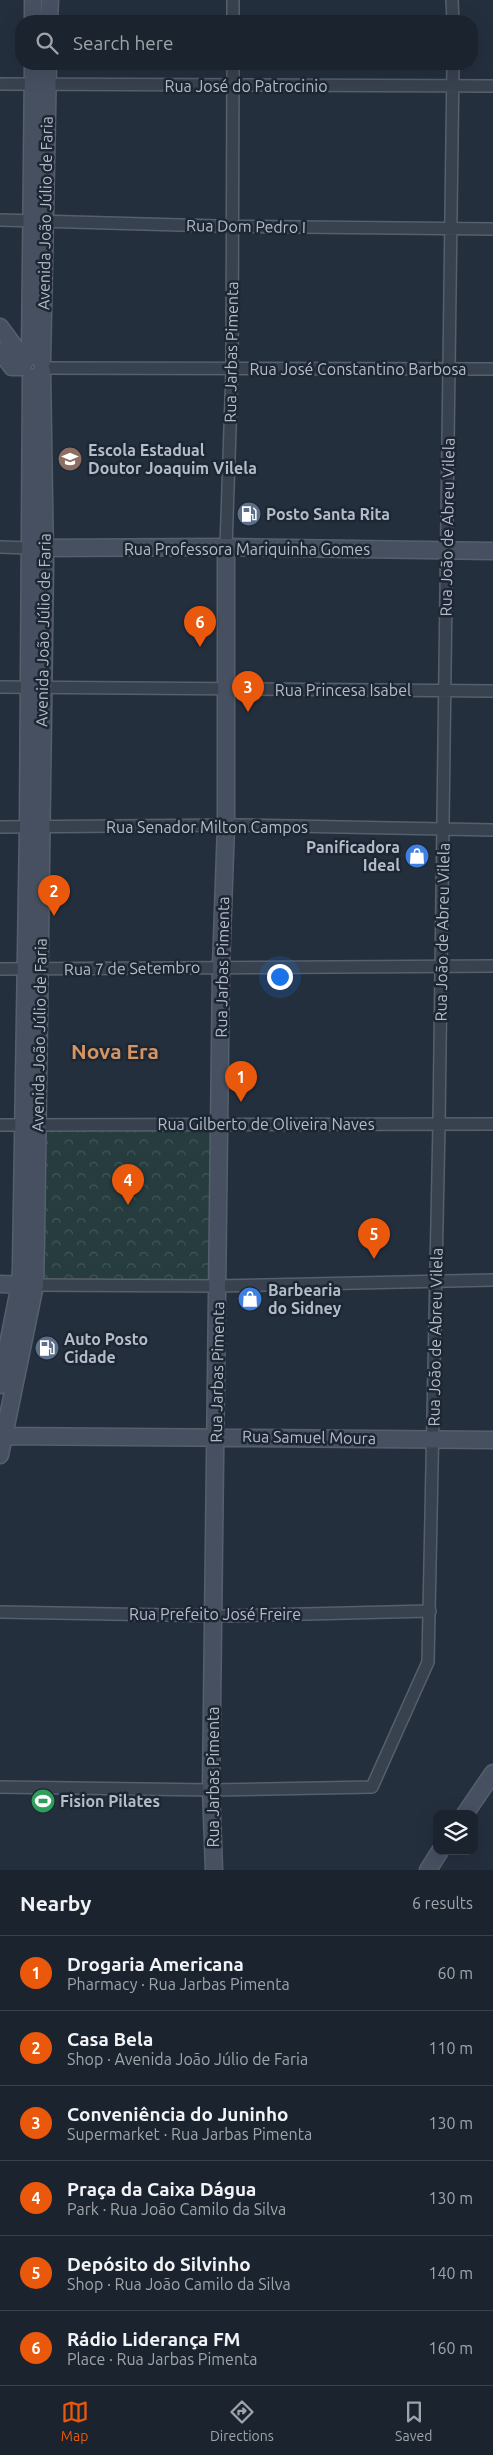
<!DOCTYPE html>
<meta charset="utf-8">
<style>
:root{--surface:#1b232e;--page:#282f3a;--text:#f1f3f6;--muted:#a0a4aa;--line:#39404a;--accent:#ea580c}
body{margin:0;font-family:Ubuntu,sans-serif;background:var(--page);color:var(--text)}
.controls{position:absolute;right:15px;bottom:15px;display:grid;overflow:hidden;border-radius:10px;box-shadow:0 5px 20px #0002}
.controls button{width:45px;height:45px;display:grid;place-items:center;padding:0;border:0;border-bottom:1px solid var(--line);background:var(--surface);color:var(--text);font:25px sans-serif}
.you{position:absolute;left:279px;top:976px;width:18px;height:18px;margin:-12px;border:4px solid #fff;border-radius:50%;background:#1a73e8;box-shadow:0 0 0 8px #1a73e833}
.badge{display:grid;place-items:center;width:32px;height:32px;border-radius:50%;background:var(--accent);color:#fff;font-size:16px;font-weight:700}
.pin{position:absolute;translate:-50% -41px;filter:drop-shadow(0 1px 2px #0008)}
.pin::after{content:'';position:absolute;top:26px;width:18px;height:15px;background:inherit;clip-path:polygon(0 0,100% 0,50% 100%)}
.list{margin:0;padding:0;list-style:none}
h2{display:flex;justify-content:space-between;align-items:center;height:65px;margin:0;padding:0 20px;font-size:21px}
h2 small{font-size:16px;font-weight:400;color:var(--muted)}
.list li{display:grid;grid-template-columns:32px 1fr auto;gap:15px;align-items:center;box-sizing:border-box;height:75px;padding:0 20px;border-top:1px solid var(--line)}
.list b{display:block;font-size:19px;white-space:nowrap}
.list p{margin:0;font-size:16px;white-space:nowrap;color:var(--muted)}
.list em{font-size:16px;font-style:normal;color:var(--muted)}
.icon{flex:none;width:28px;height:28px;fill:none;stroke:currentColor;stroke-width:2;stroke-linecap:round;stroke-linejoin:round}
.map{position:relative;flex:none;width:493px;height:1870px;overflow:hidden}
.search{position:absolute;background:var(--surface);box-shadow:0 5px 20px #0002;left:15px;right:15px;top:15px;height:55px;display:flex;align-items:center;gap:12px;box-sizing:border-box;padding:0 18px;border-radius:20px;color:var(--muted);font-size:19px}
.sheet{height:515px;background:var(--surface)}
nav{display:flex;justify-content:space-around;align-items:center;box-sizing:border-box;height:70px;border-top:1px solid var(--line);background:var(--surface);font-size:14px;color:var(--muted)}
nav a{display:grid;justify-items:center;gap:2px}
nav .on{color:var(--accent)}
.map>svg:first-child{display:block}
</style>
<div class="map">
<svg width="493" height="1870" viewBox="0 0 493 1870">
<defs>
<pattern id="forest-crowns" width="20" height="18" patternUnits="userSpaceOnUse" patternTransform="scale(1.25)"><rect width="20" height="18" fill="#263c3f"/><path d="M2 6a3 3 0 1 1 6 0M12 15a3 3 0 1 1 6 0" fill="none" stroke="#435659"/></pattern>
</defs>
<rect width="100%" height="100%" fill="#242f3e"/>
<!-- forest -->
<path fill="url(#forest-crowns)" d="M42,1128L218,1131L213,1280H38Z"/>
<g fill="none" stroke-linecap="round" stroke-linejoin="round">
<defs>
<path id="street" d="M233,0V21
M452,0L453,21
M0,84L493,86
M0,220L217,226L493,229
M43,368L493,369
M0,547L30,548
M226,547L232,369L233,64
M0,687L493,691
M0,827L237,825L493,830
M0,969L493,966
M0,1125L493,1124
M35,1285L218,1286L493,1280
M0,1612L223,1616L430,1611
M0,1787L211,1790L372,1787L428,1662L439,1124L453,64"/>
<path id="secondary" d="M33,21V0
M49,21L50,0
M0,327L25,361
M0,351L12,367H23
M30,357L33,64
M42,362L48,64
M35,548L226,547L493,551
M0,1284L30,1285
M0,1385L20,1284L21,1267L28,827L31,377
M0,1436L493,1440
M0,1455L35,1285L36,1239L45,563L42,371
M465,1814L493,1773
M214,1870L211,1790L221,966L226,825V547
M428,1870L440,1851"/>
</defs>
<!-- street casing -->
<use href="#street" stroke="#565f6c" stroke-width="14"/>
<!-- secondary casing -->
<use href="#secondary" stroke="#565f6c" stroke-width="19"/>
<!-- street -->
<use href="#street" stroke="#38414e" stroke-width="11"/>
<!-- secondary -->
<use href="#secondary" stroke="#465061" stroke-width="16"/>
</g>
<!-- icons -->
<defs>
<symbol id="school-disc" viewBox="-11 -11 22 22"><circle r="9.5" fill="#8d6e63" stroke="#1d2633"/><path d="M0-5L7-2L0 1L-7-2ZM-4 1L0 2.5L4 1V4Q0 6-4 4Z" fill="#fff"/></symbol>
<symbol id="fuel-disc" viewBox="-11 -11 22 22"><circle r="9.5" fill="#5c6f8a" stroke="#1d2633"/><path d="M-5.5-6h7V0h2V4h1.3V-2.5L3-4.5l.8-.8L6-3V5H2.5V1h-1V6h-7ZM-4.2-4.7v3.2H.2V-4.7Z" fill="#fff"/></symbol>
<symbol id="shop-disc" viewBox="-11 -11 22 22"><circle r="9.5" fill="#3f7fe0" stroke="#1d2633"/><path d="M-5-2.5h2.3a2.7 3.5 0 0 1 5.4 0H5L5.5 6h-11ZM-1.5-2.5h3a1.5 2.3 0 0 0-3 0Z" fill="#fff"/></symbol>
<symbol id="stadium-disc" viewBox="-11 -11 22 22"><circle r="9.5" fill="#2e9e5b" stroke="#1d2633"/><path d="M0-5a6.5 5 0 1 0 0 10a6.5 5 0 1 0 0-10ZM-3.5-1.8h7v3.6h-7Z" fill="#fff"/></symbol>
</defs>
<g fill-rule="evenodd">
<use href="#school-disc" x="56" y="445" width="28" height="28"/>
<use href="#fuel-disc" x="235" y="500" width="28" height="28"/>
<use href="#shop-disc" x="403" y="842" width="28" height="28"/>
<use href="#shop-disc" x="236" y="1285" width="28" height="28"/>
<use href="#fuel-disc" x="33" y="1334" width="28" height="28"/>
<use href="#stadium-disc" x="29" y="1787" width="28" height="28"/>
</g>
<g text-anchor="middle" stroke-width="5" stroke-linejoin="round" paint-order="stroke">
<!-- street labels -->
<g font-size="16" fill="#b4bcc9" stroke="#1d2633">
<text x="246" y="92">Rua José do Patrocinio</text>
<text transform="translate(45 213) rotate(-89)" y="6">Avenida João Júlio de Faria</text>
<text transform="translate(246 226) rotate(1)" y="6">Rua Dom Pedro I</text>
<text transform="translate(231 352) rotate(-89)" y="6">Rua Jarbas Pimenta</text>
<text x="358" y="375">Rua José Constantino Barbosa</text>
<text transform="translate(447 527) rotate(-89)" y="6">Rua João de Abreu Vilela</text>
<text x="247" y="555">Rua Professora Mariquinha Gomes</text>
<text transform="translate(43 630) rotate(-89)" y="6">Avenida João Júlio de Faria</text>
<text x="343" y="696">Rua Princesa Isabel</text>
<text x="207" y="833">Rua Senador Milton Campos</text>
<text transform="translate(442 932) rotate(-89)" y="6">Rua João de Abreu Vilela</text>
<text transform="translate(222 967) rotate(-89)" y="6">Rua Jarbas Pimenta</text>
<text transform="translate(132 968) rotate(-1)" y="6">Rua 7 de Setembro</text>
<text transform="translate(39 1035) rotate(-89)" y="6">Avenida João Júlio de Faria</text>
<text x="266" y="1130">Rua Gilberto de Oliveira Naves</text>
<text transform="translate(435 1337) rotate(-89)" y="6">Rua João de Abreu Vilela</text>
<text transform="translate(217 1372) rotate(-89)" y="6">Rua Jarbas Pimenta</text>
<text transform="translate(309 1437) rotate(1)" y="6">Rua Samuel Moura</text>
<text x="215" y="1620">Rua Prefeito José Freire</text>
<text transform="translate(213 1777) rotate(-90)" y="6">Rua Jarbas Pimenta</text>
</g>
<!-- poi labels -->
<g font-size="16" font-weight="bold" fill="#b4bcc9" stroke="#1d2633" text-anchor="start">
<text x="88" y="456">Escola Estadual<tspan x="88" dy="18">Doutor Joaquim Vilela</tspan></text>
<text x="266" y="520">Posto Santa Rita</text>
<text x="400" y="853" text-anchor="end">Panificadora<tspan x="400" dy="18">Ideal</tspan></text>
<text x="268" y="1296">Barbearia<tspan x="268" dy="18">do Sidney</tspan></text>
<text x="64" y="1345">Auto Posto<tspan x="64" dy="18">Cidade</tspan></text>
<text x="60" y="1807">Fision Pilates</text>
</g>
<!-- district labels -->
<g font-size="21" font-weight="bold" fill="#d59563" stroke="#1d2633">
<text x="115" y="1059">Nova Era</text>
</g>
</g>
</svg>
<div class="controls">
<button><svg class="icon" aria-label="layers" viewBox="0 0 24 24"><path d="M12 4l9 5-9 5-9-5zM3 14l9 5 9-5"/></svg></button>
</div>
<div class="you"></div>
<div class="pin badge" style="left:241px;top:1102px">1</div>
<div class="pin badge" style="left:54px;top:916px">2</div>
<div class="pin badge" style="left:248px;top:712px">3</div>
<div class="pin badge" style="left:128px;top:1205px">4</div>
<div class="pin badge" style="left:374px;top:1259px">5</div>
<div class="pin badge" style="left:200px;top:647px">6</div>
<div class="search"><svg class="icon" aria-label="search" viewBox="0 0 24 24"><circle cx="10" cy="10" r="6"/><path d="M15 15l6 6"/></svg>Search here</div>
</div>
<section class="sheet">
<h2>Nearby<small>6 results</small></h2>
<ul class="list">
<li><span class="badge">1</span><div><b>Drogaria Americana</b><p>Pharmacy · Rua Jarbas Pimenta</p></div><em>60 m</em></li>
<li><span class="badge">2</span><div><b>Casa Bela</b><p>Shop · Avenida João Júlio de Faria</p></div><em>110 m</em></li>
<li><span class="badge">3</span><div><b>Conveniência do Juninho</b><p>Supermarket · Rua Jarbas Pimenta</p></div><em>130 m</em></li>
<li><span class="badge">4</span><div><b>Praça da Caixa Dágua</b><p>Park · Rua João Camilo da Silva</p></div><em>130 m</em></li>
<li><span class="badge">5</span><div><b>Depósito do Silvinho</b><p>Shop · Rua João Camilo da Silva</p></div><em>140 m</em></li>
<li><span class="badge">6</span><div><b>Rádio Liderança FM</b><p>Place · Rua Jarbas Pimenta</p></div><em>160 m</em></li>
</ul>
</section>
<nav>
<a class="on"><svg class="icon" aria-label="map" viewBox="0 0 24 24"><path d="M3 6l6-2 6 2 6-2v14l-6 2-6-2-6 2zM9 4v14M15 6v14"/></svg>Map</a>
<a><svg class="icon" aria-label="directions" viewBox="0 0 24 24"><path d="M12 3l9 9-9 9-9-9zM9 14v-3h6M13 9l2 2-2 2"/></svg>Directions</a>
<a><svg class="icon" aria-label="saved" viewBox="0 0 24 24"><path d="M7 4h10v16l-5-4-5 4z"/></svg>Saved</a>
</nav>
